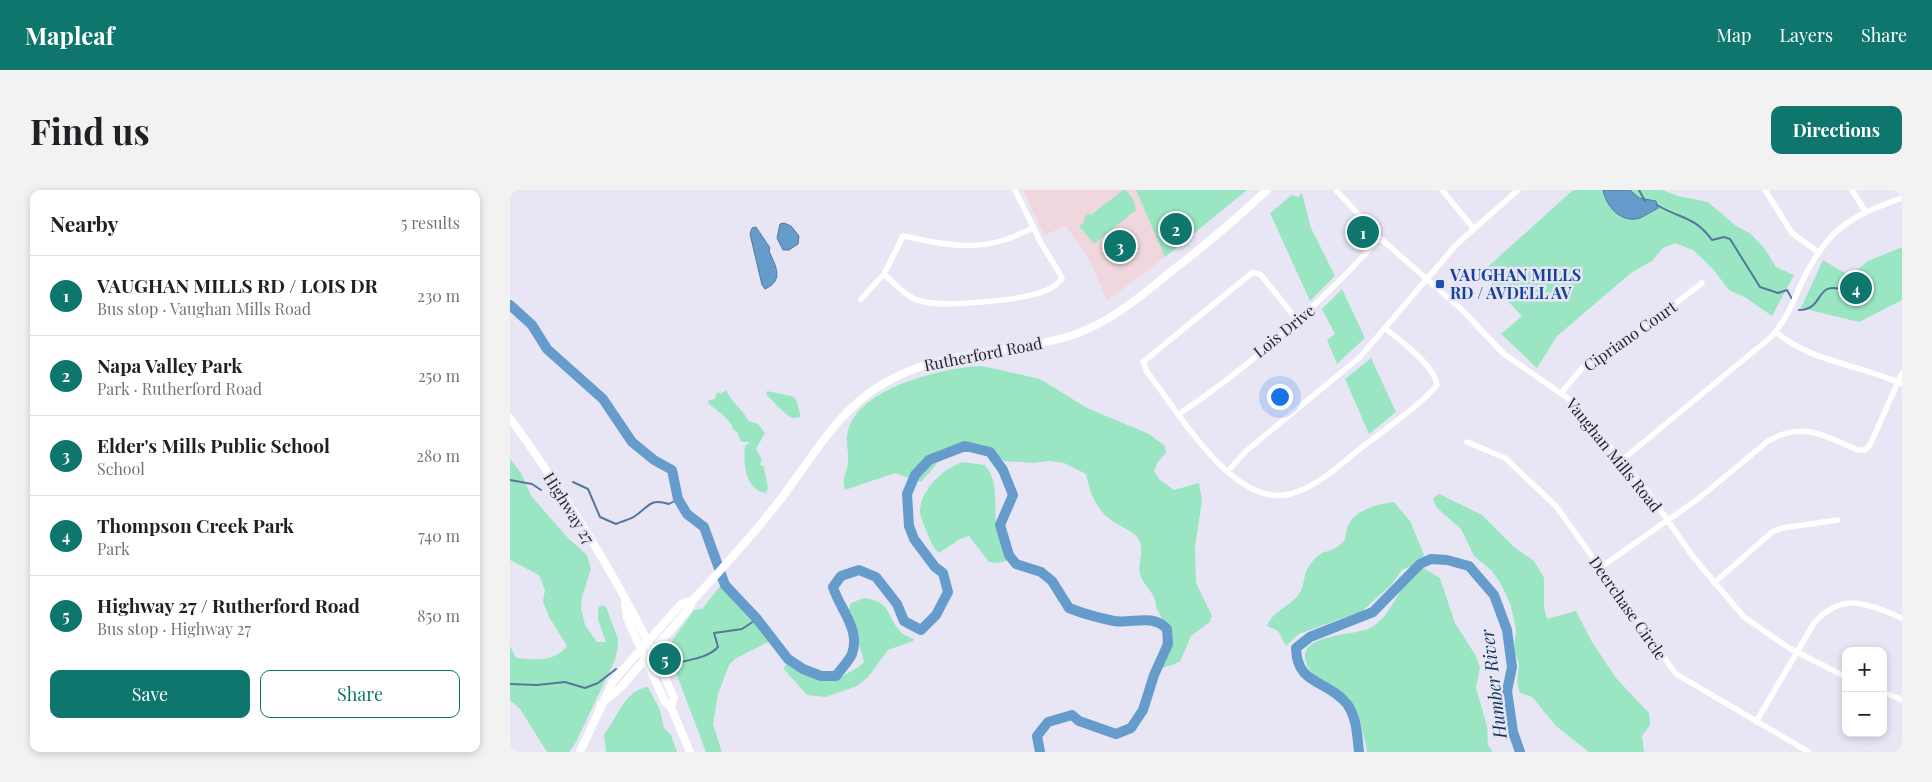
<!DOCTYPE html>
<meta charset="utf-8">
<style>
:root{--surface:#fff;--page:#f2f2f2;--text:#202124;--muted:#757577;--line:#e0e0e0;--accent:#0f766e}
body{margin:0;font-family:"Playfair Display",serif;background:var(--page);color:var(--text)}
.controls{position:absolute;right:15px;bottom:15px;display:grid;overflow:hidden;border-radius:10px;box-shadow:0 2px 8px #0003}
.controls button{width:45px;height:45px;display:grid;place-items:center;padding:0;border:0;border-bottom:1px solid var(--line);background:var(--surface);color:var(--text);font:25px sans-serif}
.you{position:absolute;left:769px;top:206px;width:18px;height:18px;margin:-12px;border:4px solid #fff;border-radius:50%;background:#1a73e8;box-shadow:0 0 0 8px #1a73e833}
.badge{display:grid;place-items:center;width:32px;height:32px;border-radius:50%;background:var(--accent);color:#fff;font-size:16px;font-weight:700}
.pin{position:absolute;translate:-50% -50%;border:2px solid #fff;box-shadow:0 1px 5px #0006}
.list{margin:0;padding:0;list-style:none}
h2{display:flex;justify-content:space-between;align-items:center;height:65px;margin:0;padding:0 20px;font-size:21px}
h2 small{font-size:16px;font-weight:400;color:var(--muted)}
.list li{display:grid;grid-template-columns:32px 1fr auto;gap:15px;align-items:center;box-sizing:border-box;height:80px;padding:0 20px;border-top:1px solid var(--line)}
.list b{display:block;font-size:19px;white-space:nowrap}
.list p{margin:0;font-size:16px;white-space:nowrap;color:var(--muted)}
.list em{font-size:16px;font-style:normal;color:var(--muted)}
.actions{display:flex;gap:10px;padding:15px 20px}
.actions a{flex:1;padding:11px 0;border:1px solid var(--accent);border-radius:10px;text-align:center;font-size:18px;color:var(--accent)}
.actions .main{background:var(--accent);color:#fff}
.map{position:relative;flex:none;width:1392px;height:562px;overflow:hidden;border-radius:10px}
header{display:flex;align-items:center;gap:30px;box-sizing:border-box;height:70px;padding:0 25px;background:var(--accent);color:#fff}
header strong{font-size:24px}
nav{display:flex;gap:28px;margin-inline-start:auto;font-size:18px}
.intro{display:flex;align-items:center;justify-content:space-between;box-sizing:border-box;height:120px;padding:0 30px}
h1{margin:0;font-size:35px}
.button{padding:12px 22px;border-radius:10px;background:var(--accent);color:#fff;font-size:18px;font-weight:700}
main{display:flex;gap:30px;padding:0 30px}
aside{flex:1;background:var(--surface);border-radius:10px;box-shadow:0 2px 8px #0003}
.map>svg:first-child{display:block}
</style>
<header>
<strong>Mapleaf</strong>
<nav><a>Map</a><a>Layers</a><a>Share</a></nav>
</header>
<div class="intro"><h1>Find us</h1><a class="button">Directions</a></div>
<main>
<aside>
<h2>Nearby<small>5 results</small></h2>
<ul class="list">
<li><span class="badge">1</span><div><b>VAUGHAN MILLS RD / LOIS DR</b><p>Bus stop · Vaughan Mills Road</p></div><em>230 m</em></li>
<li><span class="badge">2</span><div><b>Napa Valley Park</b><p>Park · Rutherford Road</p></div><em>250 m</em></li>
<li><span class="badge">3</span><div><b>Elder's Mills Public School</b><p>School</p></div><em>280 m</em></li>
<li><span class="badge">4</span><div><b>Thompson Creek Park</b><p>Park</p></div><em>740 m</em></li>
<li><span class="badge">5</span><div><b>Highway 27 / Rutherford Road</b><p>Bus stop · Highway 27</p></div><em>850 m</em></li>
</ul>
<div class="actions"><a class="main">Save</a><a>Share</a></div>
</aside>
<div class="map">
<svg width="1392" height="562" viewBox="0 0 1392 562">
<rect width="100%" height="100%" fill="#e8e6f5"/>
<!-- education -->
<path fill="#f0d6dd" d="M513,0H626L655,67L597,111L579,69L556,36L534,45Z"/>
<!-- green -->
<path fill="#9ae6c3" d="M613,0H616L624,11L626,20L584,54L569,36L573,33L575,27L579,23L581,25Z
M626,0H737L655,67Z
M1063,0H1152L1168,6L1198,12L1226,36L1241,44L1255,59L1266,77L1284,85L1262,126L1236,108L1219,100L1202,78L1183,60L1165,53L1153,58L1142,71L1121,83L1047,146L1027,178L991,144L1012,126L971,83Z
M792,3L801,38L825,86L800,111L760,23L782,5L788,7Z
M1392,57V110L1349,132L1291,118L1313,70L1340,86L1358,71Z
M832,99L855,148L827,174L817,150L825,144L812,119Z
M861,168L886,222L859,244L835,189Z
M472,176L530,189L577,218L639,244L655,256L656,263L648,272L644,281L649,289L664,300L689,293L692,310L685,357L686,393L702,426L700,432L681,446L670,472L653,478C656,455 660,438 646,418C647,403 634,398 630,384C627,373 635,362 629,350C624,341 613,338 604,332C587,322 580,303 576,284L554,273L540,271L522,273L494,271L488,266L463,255L450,254L434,260L425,276L411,292L385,283L335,300C331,284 338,283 338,271C339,260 335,252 338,241C348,198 434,177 472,176Z
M216,200C222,213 232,219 239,231L248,234L255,243L246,259L252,270L250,275L254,277L258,298L256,303C235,300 233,272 235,256L240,252H231L227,242L223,239C220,228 206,220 198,213L199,210L205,209L207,202L211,204Z
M257,201L281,206L286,209L291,227L283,228C272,223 265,213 256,204Z
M0,269L11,283L22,307L58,348L77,365L81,379L72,407L71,418L75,435L87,452H96L88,430V418L91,415L96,417L108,449V457L105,470L66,552L59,562H37L10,519L0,510V456L6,468C24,470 45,472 57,456L39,427L33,411L35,400L29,385L0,370Z
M452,272L475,275C492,296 481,320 488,344C490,353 495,362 499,370L489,373L479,372L459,346L450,349L429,363C422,357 421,351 417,343C415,336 410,328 410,321C411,299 433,279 452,272Z
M929,304L972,325L1004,357L1024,371L1034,388V417L1037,429L1066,421L1082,452L1106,488L1139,523L1140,535L1132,546L1134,562H1079L1046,536L1022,507L1010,503L1007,492L1009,474L1004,459L1006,440L1001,416L991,394L982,381L964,366L951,339L926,317L923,308Z
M884,312L900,331L914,365L911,372L892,380L881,395L852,421L789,444L776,456L768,441L757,436C763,420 780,417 789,404C795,396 793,386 798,378C811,357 818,365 831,354C837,350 835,342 838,336C844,320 868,314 884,312Z
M912,377L930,388L945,433L966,466L970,478L966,498L977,536L978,555L983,562H857C855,547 848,524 839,512C827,496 796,489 795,467C795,443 845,446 860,438C878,429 884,408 896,394C901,388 906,382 912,377Z
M211,395C224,416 245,431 260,451L225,469L219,475L208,504L203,534L212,562H196L159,464L161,452L184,420L192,419Z
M354,408C382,412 375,424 390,441C393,445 399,447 404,449L403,451L378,460L358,487L347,496L316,507L297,505L273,478L280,471C288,479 296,485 307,489C319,494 346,481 354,472C351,451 332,434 341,413Z
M138,497L150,520L154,538L161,545L167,562H96L94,544C108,528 114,500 138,497Z"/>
<!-- water -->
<path fill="#669ccc" stroke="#53789c" d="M1093,0H1120L1129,8L1146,11L1148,18C1143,21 1136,25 1130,28C1111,34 1096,16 1093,0Z
M274,33L281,36L289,46L288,54L279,60H273L267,48L270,34Z
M246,37L260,58L259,61C265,75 275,90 255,99L252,95L240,44L242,38Z"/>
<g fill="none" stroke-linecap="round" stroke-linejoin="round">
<!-- stream -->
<path stroke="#53789c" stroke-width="2" d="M1129,0L1135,11
M1147,15C1170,29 1185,26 1202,50L1214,47L1220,49L1250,97L1268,103L1277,100L1282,109
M1289,120C1316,120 1303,88 1337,101
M0,290L22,294L31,300
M63,292L78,299L90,327L106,334C112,331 120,330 125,326C140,316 139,308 159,314L168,309
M165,473C179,470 198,468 208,457L204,443L232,439L247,429
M0,494L27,495L55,492L75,498L88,493L106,479"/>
<!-- river -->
<path stroke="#669ccc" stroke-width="10" d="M0,115L22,135L37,159L93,209L122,252L144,270L162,280L168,309L177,324L194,337L215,395L247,429L278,469L293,479L311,486H326C331,479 339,471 342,464C351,439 329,418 323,397L331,386L349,380L366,387L387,414L394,431L411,440L426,425L438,402L433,383L425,377L404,349L399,336L397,304L405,285L419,270L455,256L480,262L493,280L503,305L490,335L499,365L506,374L531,382L542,391L559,418C574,424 589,428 604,431C622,434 642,423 657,439L658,454L644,485L633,520L621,538L606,544L569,531L562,525L538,532L527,546L530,562
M849,562C847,545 847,528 837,514C817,489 787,496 786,458L800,447L863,422L910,374L921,369L937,370L959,376L984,405L997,440L1002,477L997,501L1003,542L1010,562"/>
<!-- minor -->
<path stroke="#fff" stroke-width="5.5" d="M826,0L870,48L952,120L994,164L1062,211L1137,301L1184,368L1234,427L1279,458L1336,487
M932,0L964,39
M1255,0L1282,43L1308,62
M1342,0L1355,21
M374,84C385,94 397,108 411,111C434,118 515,110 537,100C544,97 548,94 552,88L550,84L531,53L505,0
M351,109L374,84L393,46C427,53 460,61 494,50C504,47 514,42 523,38
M787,130L751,85L743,82L633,172L637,182C667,219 723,319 780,304C805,298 828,277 847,261C871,242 908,218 927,195C925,175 890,151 875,138
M1266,142C1301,172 1351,175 1392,194
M1052,202L1073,177L1131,140L1192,93
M669,224C741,176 812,112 870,48
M957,252L995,268L1046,316L1166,484L1299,562
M1112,270L1261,147C1275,132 1283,113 1291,94C1316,41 1337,27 1392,8
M718,281L735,262L850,167L946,55L1008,0
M1091,377L1188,309L1258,251C1293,231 1315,246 1348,260H1355L1360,255L1392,183
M1204,393L1262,342L1272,338L1328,330
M1373,502L1392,510
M1246,532L1304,433C1333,401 1358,414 1392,428"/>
<!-- major -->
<path stroke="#fff" stroke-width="8" d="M0,228C62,314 122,410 164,508L161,517
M115,412L117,428L155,512L161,517L180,562
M91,514L111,497L178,420L183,410C213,378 243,345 270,310C301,270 326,222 371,195C428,160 495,165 557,147C596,135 628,109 659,83C693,57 726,29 757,0
M70,562L103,491L171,414L183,410"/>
</g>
<!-- markers -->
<rect fill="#1a4fb4" stroke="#e8e6f5" stroke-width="2" x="925" y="89" width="10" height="10" rx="2.5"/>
<g text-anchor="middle" stroke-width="5" stroke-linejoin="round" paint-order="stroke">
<!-- transit labels -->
<g font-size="16" font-weight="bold" fill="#164399" stroke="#e8e6f5" text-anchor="start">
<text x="940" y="91">VAUGHAN MILLS<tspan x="940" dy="18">RD / AVDELL AV</tspan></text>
</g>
<!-- street labels -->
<g font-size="16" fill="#26252b" stroke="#e8e6f5">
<text transform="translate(774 141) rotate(-39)" y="6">Lois Drive</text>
<text transform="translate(1120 146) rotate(-35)" y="6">Cipriano Court</text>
<text transform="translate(473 164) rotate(-11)" y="6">Rutherford Road</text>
<text transform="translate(1104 265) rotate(51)" y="6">Vaughan Mills Road</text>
<text transform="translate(59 318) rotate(58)" y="6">Highway 27</text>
<text transform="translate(1118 418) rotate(55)" y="6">Deerchase Circle</text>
</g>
<!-- water labels -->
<g font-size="18" font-style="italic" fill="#0b3656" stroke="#e8e6f5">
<text transform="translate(984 494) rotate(-97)" y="6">Humber River</text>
</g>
</g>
</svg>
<div class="controls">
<button>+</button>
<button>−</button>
</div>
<div class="you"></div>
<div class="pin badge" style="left:853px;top:42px">1</div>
<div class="pin badge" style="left:666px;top:39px">2</div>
<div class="pin badge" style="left:610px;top:56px">3</div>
<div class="pin badge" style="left:1346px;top:98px">4</div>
<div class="pin badge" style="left:155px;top:469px">5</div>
</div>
</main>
